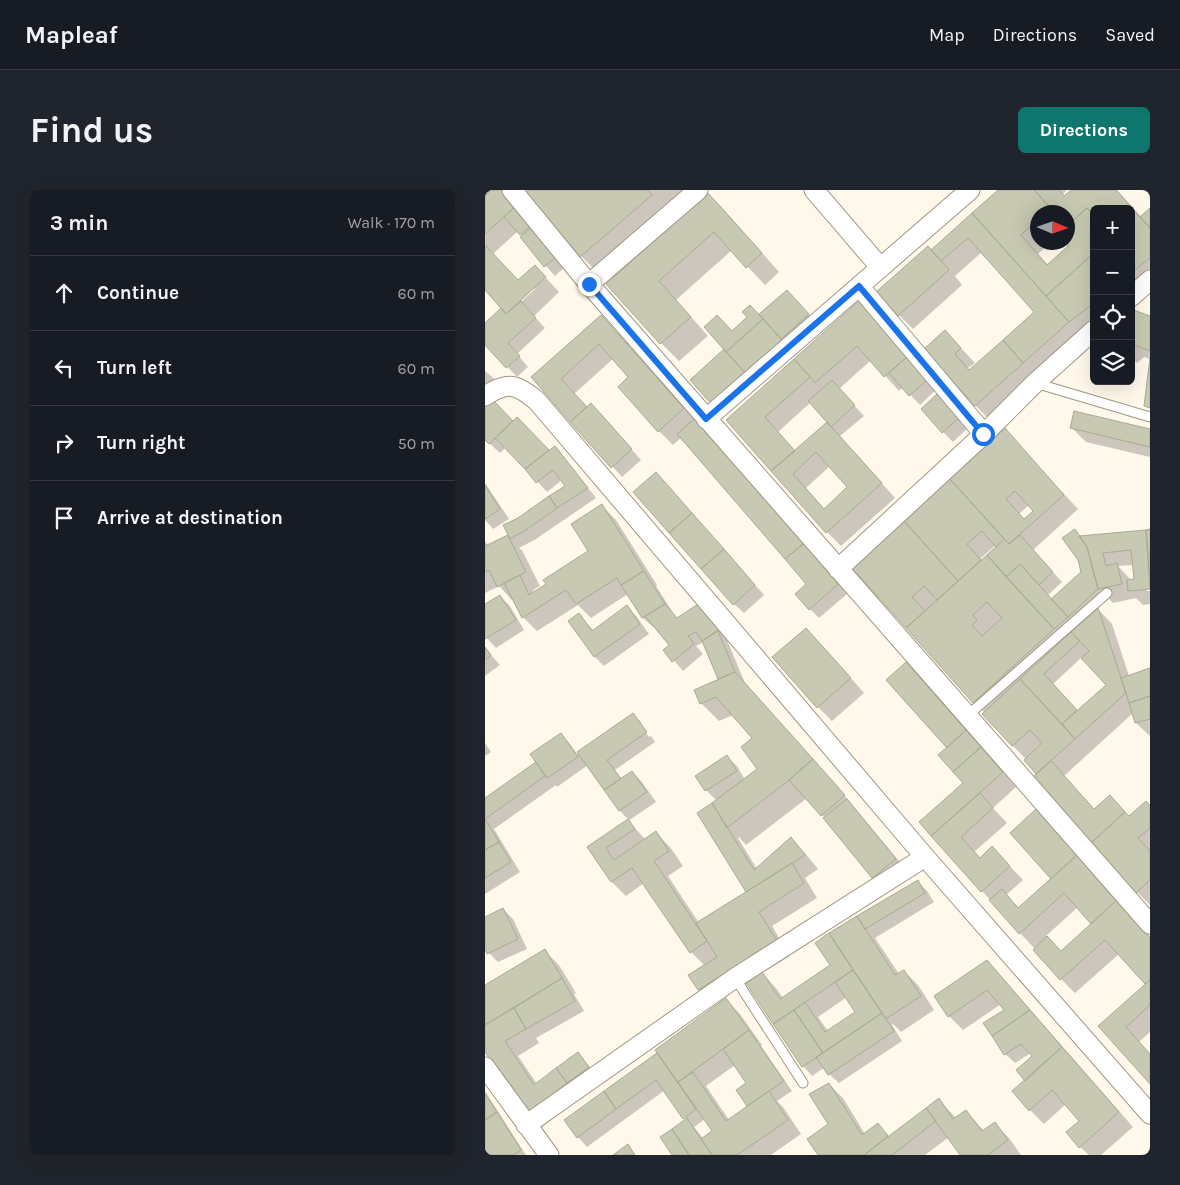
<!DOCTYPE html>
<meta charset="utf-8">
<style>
:root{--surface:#171b24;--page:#20242c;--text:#f1f3f6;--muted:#9ea1a6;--line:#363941;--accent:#0f766e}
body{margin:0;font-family:Karla,sans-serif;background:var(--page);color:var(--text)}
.controls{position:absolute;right:15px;top:15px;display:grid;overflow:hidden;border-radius:8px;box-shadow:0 5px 20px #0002}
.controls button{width:45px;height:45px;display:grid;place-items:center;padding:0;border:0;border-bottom:1px solid var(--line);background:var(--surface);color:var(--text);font:25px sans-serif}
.compass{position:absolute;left:545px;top:15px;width:45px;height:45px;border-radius:50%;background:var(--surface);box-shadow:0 5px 20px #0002;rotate:92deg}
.stop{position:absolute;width:15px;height:15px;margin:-11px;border:4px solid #1a73e8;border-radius:50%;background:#fff}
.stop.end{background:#1a73e8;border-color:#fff;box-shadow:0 1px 5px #0008}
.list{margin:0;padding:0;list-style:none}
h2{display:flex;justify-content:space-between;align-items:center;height:65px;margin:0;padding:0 20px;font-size:21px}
h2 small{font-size:16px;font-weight:400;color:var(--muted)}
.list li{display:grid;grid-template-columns:32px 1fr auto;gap:15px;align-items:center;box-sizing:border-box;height:75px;padding:0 20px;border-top:1px solid var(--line)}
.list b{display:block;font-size:19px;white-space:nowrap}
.list em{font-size:16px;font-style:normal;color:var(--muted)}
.icon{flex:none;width:28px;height:28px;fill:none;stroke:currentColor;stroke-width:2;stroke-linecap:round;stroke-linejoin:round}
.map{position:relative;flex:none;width:665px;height:965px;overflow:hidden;border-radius:8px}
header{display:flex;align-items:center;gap:30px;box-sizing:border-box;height:70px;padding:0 25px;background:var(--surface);border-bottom:1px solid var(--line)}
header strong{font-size:24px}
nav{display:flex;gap:28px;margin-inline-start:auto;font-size:18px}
.intro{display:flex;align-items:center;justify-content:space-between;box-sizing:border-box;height:120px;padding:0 30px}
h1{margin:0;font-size:35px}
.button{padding:12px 22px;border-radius:8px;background:var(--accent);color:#fff;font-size:18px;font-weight:700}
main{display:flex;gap:30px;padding:0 30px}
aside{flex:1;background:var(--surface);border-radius:8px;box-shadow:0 5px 20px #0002}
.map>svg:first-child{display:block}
</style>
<header>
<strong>Mapleaf</strong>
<nav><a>Map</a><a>Directions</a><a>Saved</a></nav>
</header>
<div class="intro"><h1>Find us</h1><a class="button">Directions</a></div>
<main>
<aside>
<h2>3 min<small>Walk · 170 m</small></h2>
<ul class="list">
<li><svg class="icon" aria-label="ahead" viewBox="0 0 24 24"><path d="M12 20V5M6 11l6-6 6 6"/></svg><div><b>Continue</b></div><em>60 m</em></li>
<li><svg class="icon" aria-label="left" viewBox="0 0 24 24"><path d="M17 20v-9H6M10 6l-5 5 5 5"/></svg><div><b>Turn left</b></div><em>60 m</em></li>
<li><svg class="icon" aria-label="right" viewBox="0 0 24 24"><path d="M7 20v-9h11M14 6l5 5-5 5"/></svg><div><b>Turn right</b></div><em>50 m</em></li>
<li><svg class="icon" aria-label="arrive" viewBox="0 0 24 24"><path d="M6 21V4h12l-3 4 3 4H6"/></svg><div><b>Arrive at destination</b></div></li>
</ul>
</aside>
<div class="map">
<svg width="665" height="965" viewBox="0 0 665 965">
<rect width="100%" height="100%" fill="#fff8eb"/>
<!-- shadow -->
<path fill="#0003" fill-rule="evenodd" d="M0,0H20L80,77L70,86L36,48L38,46L33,41L8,64L33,92L50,76L74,102L49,126L60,138L32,164L43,177L32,187L0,153V134L18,118L0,98ZM48,97L50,99L22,125L20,123Z
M45,0H204L114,84L96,66Z
M515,0H582L578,4L580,7L588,0H632L656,27L665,20V100L646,115V19H609V145L505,230L491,216L441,159L460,141L490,173L483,178L485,181L551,122L497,62L470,86L477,95L428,139L414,125L446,61ZM552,22H582V52L584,56L563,75L553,64L565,52H552Z
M223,4L241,22L294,82L280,95L247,60L191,110L223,146L194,171L176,153L123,94Z
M302,101L332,134L304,159H240L247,142L275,126Z
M376,110L454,197L435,215L418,197L414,201L386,170L354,199L379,226L355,246L410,308L356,356L342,342L242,230ZM326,212L344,232L310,261L293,242ZM345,276L364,297L340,320L321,298Z
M646,121L665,127V169L659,167L652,173L646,167Z
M116,127L130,141L210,230L317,354L332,368L362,404L334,428L325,419L323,394L197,247L188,255L174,241L145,187L129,168L89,204L103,218L116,224L156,270L137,287L48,188Z
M0,181L5,185L19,198L5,209L29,233L32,229L64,262L70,257L79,267L111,308L51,349L34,358L37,360L55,396L48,400L49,403L104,362L117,316L131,330L172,395L171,396L192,429L219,412L245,448L242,450L260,493L345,588L424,683L402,701L388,687L340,628L322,608L261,655L254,647L253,648L272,679L306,649L320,663L333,679L320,688L332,708L287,736L305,766L277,783L291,798L298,808L347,776L332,753L432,691L442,701L449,712L390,748L414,784L419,781L433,795L449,820L416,842L408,834L407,835L417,851L354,893L344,884L340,877L327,886L318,876L262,793L228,814L214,800L205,786L220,776L206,762L159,693L141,706L127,692L104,657L144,630L135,621L103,575L72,597L71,595L9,639L35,682L0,704V608L52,572L76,544L85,554L92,564L148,524L157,533H154L164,547L166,546L170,552L130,580L137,589L147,582L157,592L171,612L143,631L161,650L171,643L185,657L198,676L183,686L214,733L263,702L232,611L221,600L242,567L252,576L260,590L274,579L269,548L248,525L234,531L216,513L235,490L219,452L211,456L218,464L198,481L180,460L186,455L170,436L168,437L158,428L143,404L106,428L93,415L52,441L38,427L29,409L27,410L14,396L0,403V351L3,356L22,346L27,350L20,336L34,329L82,296L77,290L62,302L21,257L15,263L1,250L0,251ZM362,807L372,822L343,841L333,827Z
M454,204L484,237L468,252L458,242Z
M586,237L665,241V267L601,252Z
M519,240L593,319L548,360L577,392L563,405L567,410L597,382L596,347L665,341V398H662V401H665V414L658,415L651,408L628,413L623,408L612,418L627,434L644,486L665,479V546L651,533L648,523L579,586L610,620L625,606L645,627L665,616V715L652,702L540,570L541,569L527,555L500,523L368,377ZM544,315L550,321L539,330L534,324ZM513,353L514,355L497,371L495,369ZM649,375L650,390H646L633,376ZM597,467L622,495L593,522L568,494Z
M0,293L24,329L8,339L0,330Z
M180,294L279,405L259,423L249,414Z
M15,406L25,416L39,440L11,458L0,446V415Z
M142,417L151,426L164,444L119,476L110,467L84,432L94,425L109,441Z
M335,453L379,503L347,531L333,517Z
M0,458L15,475L0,486Z
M0,553L6,562L0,566Z
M506,568L531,597L508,618L522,633L489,662L495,669L521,672L538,690L521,705L534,718L567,689L665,747V842L654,852L665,864V892L615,836L661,794L634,764L590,803L576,789L550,759L535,743L435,632ZM593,717L608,734L576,762L561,746Z
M18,719L28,729L42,759L13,772L4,763L0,755V728Z
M60,761L74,775L91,803L89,804L99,821L51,848L54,853L33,866L52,894L93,863L108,882L95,908L56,938L0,860V797Z
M516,786L648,937L616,965H604L595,957L596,931L581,914L559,934L545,920L542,891L549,866L546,863L530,873L520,864L521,820L516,814L478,840L464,826Z
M241,810L255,824L277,855L276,856L307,901L292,911L298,917L316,944L286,965H188L202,930L180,900L102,957L93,947L175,868ZM250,875L263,893L253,900L264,916L244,930L221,896ZM220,929L228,941L218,948L209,937Z
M344,894L358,908L380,944L393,935L405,947L454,910L471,928L481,921L499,941L510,934L524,948L536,965H477L464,947L440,965H335L344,934Z
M0,901L41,965H4L0,959Z"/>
<!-- building -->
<path fill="#c7c9b2" stroke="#a8aa93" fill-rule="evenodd" d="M6,0H21L33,14L0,44V6Z
M43,0H163L167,5L95,67L41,2Z
M513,0H549L569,22H552V30L536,45L562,75L583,56L579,52H582V36L602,18L609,26V63L561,106L487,23Z
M549,0H574L579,6L586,0H631L665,38V68L646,83V19H609V26L602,18L582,36V22H569Z
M223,3L277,63L261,78L229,42L174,91L206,127L175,154L121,94Z
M30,16L47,34L35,45L19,27Z
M665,18V38L655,27Z
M487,23L584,132L538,173L518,150L549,122L483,48L456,71L446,60Z
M47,37L72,66L59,77L35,47Z
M0,55L33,90L50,75L61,87L21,124L0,100Z
M443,56L464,80L413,126L391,102Z
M609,63V113L584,132L561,106Z
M302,100L324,124L296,149L274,124Z
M376,109L425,164L399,187L372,156L330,193L309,169Z
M36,111L51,128L23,153L35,166L21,178L0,155V133L16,118L21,124Z
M265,115L278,129L241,162L219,137L232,125L247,141L262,127L257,122Z
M646,119L665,126V161L646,154Z
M116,125L199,218L173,242L133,197L143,187L114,154L76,189L102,217L85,232L46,187Z
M278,129L299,152L262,185L241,162Z
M460,140L476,158L470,164L484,180L518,150L538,173L490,216L439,159Z
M239,159L262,185L228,216L205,190Z
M425,164L446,187L424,206L404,183Z
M665,168V218L659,216Z
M309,169L325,187L280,227L310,261L286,281L241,230Z
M347,190L370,215L346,237L323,211Z
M454,202L476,226L457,243L436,219Z
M7,209L28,231L4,254L0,250V214Z
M106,213L147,259L126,278L85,232Z
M589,221L665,239V257L585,238Z
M32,227L64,260L40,279L10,248Z
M210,228L319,353L300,369L192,244Z
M342,232L397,293L341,343L286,281ZM331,262L362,297L339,319L308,284Z
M520,238L579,305L524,354L464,288ZM530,301L548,321L539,329L521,309Z
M70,256L103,298L72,318L64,306L80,296L68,280L51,293L40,279Z
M171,282L207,323L184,343L148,302Z
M464,288L519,349L511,357L497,341L482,354L496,370L473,391L418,330Z
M0,295L15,319L0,329Z
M64,306L72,318L41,340L25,349L18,335L33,328Z
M117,314L159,381L136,395L132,388L91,414L81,400L37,428L19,393L35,385L44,405L61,394L58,390L103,361L86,334Z
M207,323L239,359L216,379L184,343Z
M418,330L473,391L452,410L439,396L427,407L440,421L421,438L366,377Z
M590,339L602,357L613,399L583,427L566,409L596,382L593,370L577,348Z
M665,339V388L661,340Z
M661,340L665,399L643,401L642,390L649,389L646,360L618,363L621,376L632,373L637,394L613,399L602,357L594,346Z
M23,345L41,382L12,397L4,380L0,382V356Z
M535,345L568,382L554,395L535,374L521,387L502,365L519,349L524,354Z
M319,353L353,394L324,420L310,404L321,394L300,369Z
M239,359L270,395L248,415L216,379Z
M502,365L569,439L488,513L421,438ZM502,412L517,428L497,446L487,435L492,430L488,425Z
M535,374L583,427L569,439L521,387Z
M159,381L180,414L157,428L136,395Z
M15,405L31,430L0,449V414Z
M219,410L236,438L217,451L211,442L203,446L209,454L187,472L178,460L184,455L160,426L180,414L192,428Z
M142,415L155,434L109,467L83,431L94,423L107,441Z
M613,418L641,503L590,549L577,534L621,495L596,468L604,461L586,442Z
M321,438L366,488L332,518L287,467Z
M233,441L250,482L233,489L217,451Z
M586,442L595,451L559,484L592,520L577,534L535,489Z
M0,457L6,465L0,470Z
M421,472L481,540L462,558L401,490Z
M665,478V506L644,513L636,488Z
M250,482L328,569L304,590L242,638L227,613L272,579L256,557L267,548L231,507L215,514L209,500Z
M535,489L590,549L551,584L539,570L557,553L545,540L527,556L497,524Z
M665,506V529L650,533L644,513Z
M148,523L162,542L122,570L136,589L119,600L92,562Z
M481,540L496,557L468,582L453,565Z
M76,543L93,567L62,588L45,564Z
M496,557L518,582L446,646L434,632L478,593L468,582Z
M242,565L252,581L220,601L210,586Z
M328,569L360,605L336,626L304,590Z
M566,571L609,619L625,605L640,622L606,653L547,588Z
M51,572L60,586L0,629V608Z
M147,581L162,602L134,621L119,600Z
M495,603L508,618L476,647L495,668L507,656L525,676L496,702L446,646Z
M362,609L411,669L387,688L338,628Z
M661,611L665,615V638L653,648L665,661V690L651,703L606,653L640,622L644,626Z
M227,613L269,680L306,647L320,665L261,702L212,623Z
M551,619L592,665L566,689L525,643Z
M0,629L14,652L0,660Z
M143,629L150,639L121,658L129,670L171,641L184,661L169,671L222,751L205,763L147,678L126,692L102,657Z
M14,652L26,672L0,688V660Z
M592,665L632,710L606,734L579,703L534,744L504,710L517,699L533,718Z
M307,673L319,693L274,722L292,751L213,800L203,785L232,767L211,733Z
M433,690L440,703L380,739L372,726Z
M632,710L665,747V790L660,794L620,750L575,790L548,760L562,746L576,761Z
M18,718L33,749L2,764L0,758V727Z
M372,726L410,785L419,780L436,806L401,829L344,743Z
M344,743L368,780L288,834L261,793L277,782L295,809L345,775L330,753Z
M60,759L77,788L0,835V795Z
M502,770L545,820L507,846L498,833L519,820L502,800L463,827L449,806Z
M368,780L397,823L338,863L309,820L320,812L340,842L370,822L350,792Z
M77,788L90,811L41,839L29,818Z
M665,790V815L641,837L665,864V894L613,836Z
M241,808L264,840L193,892L170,860Z
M29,818L41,839L20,851L49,895L71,878L82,893L41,925L0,862V835Z
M309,820L338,863L317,877L288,834Z
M545,820L577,857L540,891L531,880L547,866L536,854L519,865L507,846Z
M397,823L409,841L343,885L331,867Z
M264,840L299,891L262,916L251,900L261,893L238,859Z
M577,857L634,922L594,958L581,942L594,931L567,900L544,921L527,901Z
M93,862L104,877L82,893L71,878Z
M172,863L211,919L198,929L171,890L131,919L119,901Z
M208,882L241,931L284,901L303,930L252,965H227L216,949L227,941L193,892Z
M344,893L377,945L393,933L403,946L379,965H333L322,949L343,934L324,904Z
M119,901L131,919L92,948L79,930Z
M0,904L12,922L0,930Z
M454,908L468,929L481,920L497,941L510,932L523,950L503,965H475L441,918Z
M441,918L451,931L407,965H379Z
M12,922L36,960L28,965H3L0,961V930Z
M202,928L216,949L227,965H204L187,939Z
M187,939L204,965H187L175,947Z
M143,954L150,965H128Z"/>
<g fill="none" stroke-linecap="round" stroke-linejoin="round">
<defs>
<path id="service" d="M550,193L665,227
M482,526L622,403
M250,788L318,893"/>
<path id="minor" d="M27,0L104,94L665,734
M329,0L395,77
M104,94L213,0
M646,107L665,90
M0,206C23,191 32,194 52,211L440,667L665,924
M221,229L485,0
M499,244L550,193L609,140
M353,379L499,244L374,96
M0,877L64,965
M41,935L250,788L440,667"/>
</defs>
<!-- service casing -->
<use href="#service" stroke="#a19682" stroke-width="11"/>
<!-- minor casing -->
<use href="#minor" stroke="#a19682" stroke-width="21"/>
<!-- service -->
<use href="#service" stroke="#fff" stroke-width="9"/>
<!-- minor -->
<use href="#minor" stroke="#fff" stroke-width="19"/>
</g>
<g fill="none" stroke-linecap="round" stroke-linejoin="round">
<!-- route -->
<path stroke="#1a73e8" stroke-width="6" d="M104,94L221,229L374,96L498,244"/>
</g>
</svg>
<div class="controls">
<button>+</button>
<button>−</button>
<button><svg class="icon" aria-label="locate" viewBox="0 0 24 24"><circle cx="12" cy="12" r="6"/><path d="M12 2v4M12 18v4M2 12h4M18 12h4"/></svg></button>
<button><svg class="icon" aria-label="layers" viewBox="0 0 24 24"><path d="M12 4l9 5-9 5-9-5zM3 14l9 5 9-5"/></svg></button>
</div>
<svg class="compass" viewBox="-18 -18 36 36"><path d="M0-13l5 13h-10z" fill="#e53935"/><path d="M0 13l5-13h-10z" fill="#9ea1a6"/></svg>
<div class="stop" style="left:498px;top:244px"></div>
<div class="stop end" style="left:104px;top:94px"></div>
</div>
</main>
